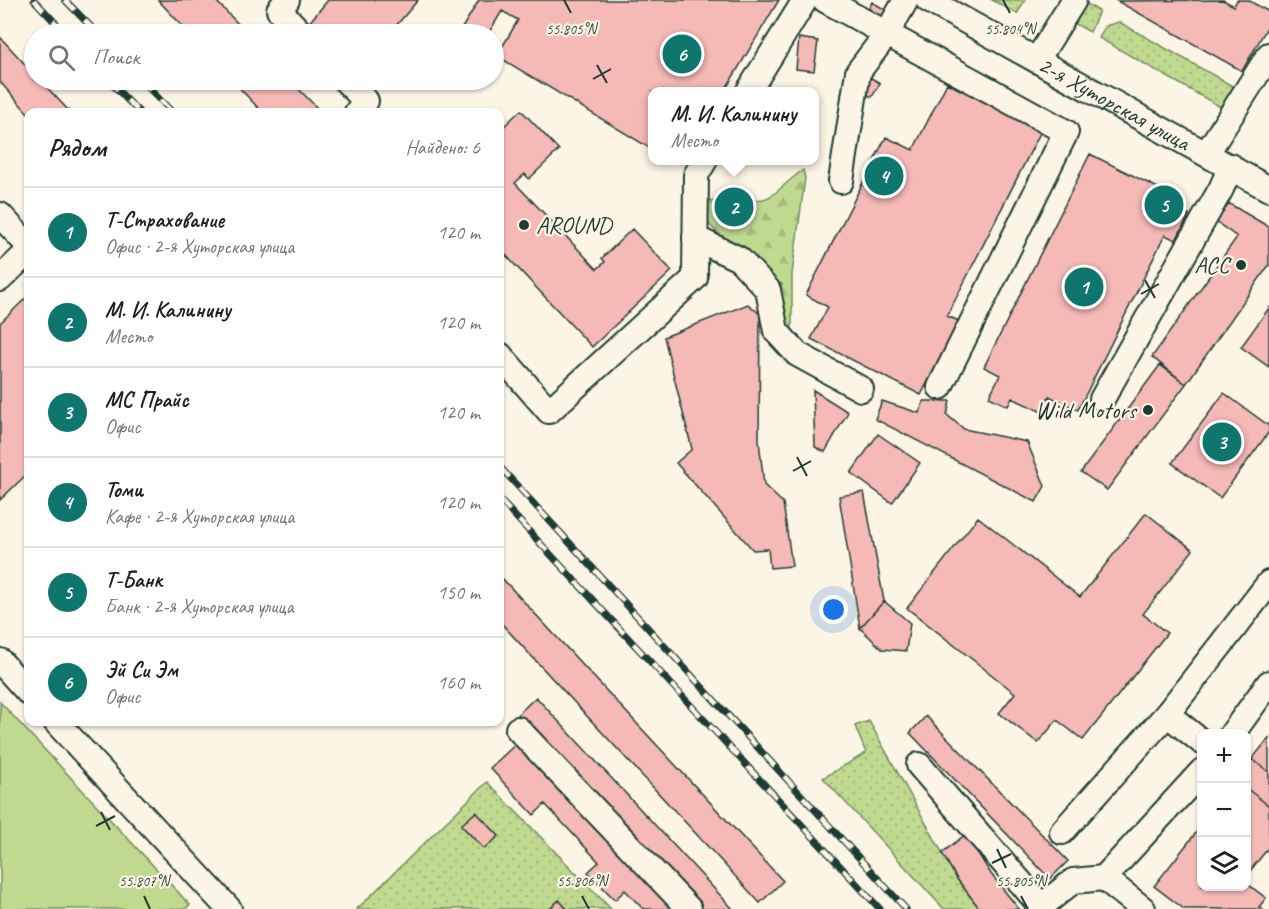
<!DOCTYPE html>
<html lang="ru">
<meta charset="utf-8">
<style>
:root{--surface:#fff;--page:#f6f6f6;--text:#202124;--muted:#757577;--line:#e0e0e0;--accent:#0f766e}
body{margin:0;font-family:Caveat,sans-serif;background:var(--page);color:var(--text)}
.controls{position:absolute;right:18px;bottom:18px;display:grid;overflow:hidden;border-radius:12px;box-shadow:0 2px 4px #0004}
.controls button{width:54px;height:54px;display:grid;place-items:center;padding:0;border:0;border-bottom:2px solid var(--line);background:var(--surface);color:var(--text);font:30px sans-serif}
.you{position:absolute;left:834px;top:610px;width:21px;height:21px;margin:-15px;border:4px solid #fff;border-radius:50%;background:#1a73e8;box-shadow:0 0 0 9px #1a73e833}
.badge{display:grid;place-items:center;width:39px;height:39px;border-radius:50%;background:var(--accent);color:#fff;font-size:20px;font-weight:700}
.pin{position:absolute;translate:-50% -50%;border:3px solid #fff;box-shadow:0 2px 6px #0006}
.popup{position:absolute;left:648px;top:87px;width:171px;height:78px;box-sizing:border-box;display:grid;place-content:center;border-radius:12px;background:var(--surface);filter:drop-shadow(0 2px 4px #0005);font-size:20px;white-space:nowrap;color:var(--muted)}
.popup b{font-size:22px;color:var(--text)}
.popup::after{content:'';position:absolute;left:50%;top:100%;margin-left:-12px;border:12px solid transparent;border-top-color:var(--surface)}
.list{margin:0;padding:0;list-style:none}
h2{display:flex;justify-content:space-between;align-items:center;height:78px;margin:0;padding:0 24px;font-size:26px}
h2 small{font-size:20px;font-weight:400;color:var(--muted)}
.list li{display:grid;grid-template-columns:39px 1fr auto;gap:18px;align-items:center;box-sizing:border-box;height:90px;padding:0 24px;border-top:2px solid var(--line)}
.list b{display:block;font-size:22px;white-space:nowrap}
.list p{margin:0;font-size:20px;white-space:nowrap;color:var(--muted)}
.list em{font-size:20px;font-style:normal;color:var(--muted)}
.icon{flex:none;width:33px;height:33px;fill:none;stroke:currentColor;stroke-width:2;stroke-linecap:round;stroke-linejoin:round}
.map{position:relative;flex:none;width:1269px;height:909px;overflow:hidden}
.search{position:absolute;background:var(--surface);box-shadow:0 2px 4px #0004;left:24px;top:24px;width:480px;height:66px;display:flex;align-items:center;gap:15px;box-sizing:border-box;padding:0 21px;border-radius:33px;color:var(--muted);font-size:22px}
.panel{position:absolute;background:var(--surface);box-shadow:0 2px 4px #0004;left:24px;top:108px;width:480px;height:618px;border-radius:12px}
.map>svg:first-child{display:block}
</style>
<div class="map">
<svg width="1269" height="909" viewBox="0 0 1269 909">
<defs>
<pattern id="grass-dots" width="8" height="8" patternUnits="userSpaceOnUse" patternTransform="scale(1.5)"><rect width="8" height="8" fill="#bfd98f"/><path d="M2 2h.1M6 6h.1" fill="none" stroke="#a4bb7c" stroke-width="1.8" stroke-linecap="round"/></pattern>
<pattern id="forest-firs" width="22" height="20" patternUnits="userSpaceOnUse" patternTransform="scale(1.5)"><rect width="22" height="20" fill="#bfd98f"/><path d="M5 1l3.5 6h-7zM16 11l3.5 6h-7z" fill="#a4bb7c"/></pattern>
</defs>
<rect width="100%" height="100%" fill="#fcf5e5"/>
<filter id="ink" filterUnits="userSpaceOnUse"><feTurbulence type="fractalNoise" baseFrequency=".0167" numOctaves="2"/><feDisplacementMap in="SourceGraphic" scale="12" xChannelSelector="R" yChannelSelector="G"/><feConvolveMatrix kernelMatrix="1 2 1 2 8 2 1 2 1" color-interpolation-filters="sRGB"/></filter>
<g filter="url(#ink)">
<!-- grass -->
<path fill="url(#grass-dots)" stroke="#6f8b62" stroke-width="1.5" fill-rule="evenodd" d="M992,0H1025L1017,14Z
M1080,0L1099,11L1090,32L1068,20Z
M1119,22L1236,88L1224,109L1099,38L1105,26Z
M869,721L957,879L980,909H944L823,778L866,753L855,726Z
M487,782L611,909H567L559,900L550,909H357ZM476,812L498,836L484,849L462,826Z"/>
<!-- forest -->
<path fill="url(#forest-firs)" stroke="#6f8b62" stroke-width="1.5" d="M803,170L805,178L792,274V330L784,329L776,304L782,284C761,279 739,259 731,240L719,235L703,217L711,202L728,194C774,208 768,195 803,170Z"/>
<!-- park -->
<path fill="#bfd98f" stroke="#6f8b62" stroke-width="1.5" d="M0,702L190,905L185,909H0Z"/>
<!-- building -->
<path fill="#f5b9b6" stroke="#1f3d34" stroke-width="1.5" d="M158,0H215L248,34H190Z
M328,0H418L389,34H320L308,24Z
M479,0H779L724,92H653V150L497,56L518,20L502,11L488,34H472L462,28Z
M1223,0L1234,6L1237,0H1248L1269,12V24L1242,71L1117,1Z
M872,2L886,10L879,25L865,18Z
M0,37L34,74V80H40L70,112L28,113L0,82Z
M799,38L818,41L814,71L796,69Z
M866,75L880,83L872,97L858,89Z
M232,80H290L320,111L262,112Z
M947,83L1041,131L947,316L959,321L921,395L811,339L828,307L806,295L886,137L913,150Z
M521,110L559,150L529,179L525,174L515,183L597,269L605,262L602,258L632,229L672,271L592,347L500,249V130Z
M1090,154L1182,200L1178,210L1189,215L1176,240L1165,235L1078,410L1049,396L1042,412L1012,398L1008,406L989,397L1000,375L984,367Z
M1228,203L1269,227V265L1186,384L1152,357L1237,237L1215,221Z
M28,296V473L0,500V323Z
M748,304L760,314L759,440L764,485L783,503L792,566L770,568L768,549L753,550L676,463L692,449L664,337Z
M1269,308V367L1241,347Z
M1160,365L1186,384L1107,490L1081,472Z
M813,390L848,412L825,452L815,447Z
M1224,393L1269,426V432L1220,498L1172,463Z
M882,401L919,413L924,401H950L947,415L964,429L1027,442L1045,486L1036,502L875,419Z
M878,434L920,463L892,503L851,473Z
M864,492L884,601L860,628L839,496Z
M1146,513L1193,550L1143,614L1167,633L1083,740L1057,720L1038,743L999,713L1015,693L907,608L978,517L1080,597Z
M500,576L783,881L760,903L500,622Z
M884,601L910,623L906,651L882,649L860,628Z
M536,697L733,909H699L518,714Z
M926,716L1068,861L1050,879L910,733Z
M1269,738V772L1252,759Z
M518,742L673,909H643L625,890L615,900L588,872L599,862L545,804L534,815L490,768Z
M1252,759L1269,772V806L1246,788V767Z
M1246,788L1269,806V847L1246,876Z
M476,812L499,836L484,849L461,825Z
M1202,825V886H1246V883L1266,898L1259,907L1262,909H1184L1154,886Z
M966,834L991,874L1019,909H980L957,879L942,853Z
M559,900L567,909H550Z"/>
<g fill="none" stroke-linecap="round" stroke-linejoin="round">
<defs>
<g id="minor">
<path d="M287,0L279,10L302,34"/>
<path d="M825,0L1066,132L940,387"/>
<path id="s1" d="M928,0L1269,189"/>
<path d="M1037,60L1074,0"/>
<path d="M345,80L366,101L357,112"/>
<path d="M748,92L805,0"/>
<path d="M1207,153L1269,55"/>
<path d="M841,181L858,72L886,35L906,0"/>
<path d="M0,215L28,245"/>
<path d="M695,238L739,259L768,290L776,331L797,354L861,389"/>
<path d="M0,279L28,252"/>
<path d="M500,355L549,411L695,278L696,175L705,160"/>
<path d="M1102,399L1221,189L1231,166"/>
<path d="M0,661L28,692"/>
<path d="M56,722L229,909"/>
<path d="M518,729L689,909"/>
<path d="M1232,734L1269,683"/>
<path d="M1202,742L1167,714L1269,583"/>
<path d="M919,765L1041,906"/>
<path d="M1062,832L1167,714"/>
<path d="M1104,878L1202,771"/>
<path d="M1038,909L1073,881L1104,878L1143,909"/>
</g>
</defs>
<!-- minor casing -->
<use href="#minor" stroke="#1f3d34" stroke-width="28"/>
<!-- minor -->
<use href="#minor" stroke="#fcf5e5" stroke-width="24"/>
<defs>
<path id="rail" d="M34,0L66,34
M65,0L98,34
M108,80L139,112
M141,80L172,112
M500,467L906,909
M500,500L880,909"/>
</defs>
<!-- rail casing -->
<use href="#rail" stroke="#1f3d34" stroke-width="7"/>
<!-- rail -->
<use href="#rail" stroke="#fcf5e5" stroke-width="4.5" stroke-dasharray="14" stroke-linecap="butt"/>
</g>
</g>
<!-- ticks -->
<path fill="none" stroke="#1f3d34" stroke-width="2" d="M564,0L571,13M1003,0L1010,13M597,65L607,83M593,79L611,69M1145,280L1155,298M1141,294L1159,284M797,457L807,476M793,471L811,461M101,812L110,830M96,826L115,816M997,849L1006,868M992,863L1011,854M144,896L150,909M582,896L589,909M1021,896L1028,909"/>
<!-- markers -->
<g fill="#1f3d34" stroke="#fcf5e5" stroke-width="2">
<circle cx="524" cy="225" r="6"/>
<circle cx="1241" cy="265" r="6"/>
<circle cx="1148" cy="410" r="6"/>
</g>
<g text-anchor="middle" stroke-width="4.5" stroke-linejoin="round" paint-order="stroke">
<!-- street labels -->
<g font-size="24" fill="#1f3d34" stroke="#fcf5e5">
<text dy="8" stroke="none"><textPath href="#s1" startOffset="213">2-я Хуторская улица</textPath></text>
</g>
<!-- poi labels -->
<g font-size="24" fill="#1f3d34" stroke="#fcf5e5" text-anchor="end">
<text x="536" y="233" text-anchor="start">AROUND</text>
<text x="1229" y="273">АСС</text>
<text x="1136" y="418">Wild Motors</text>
</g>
</g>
<g font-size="15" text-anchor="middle" fill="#1f3d34" stroke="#fcf5e5" stroke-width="4.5" stroke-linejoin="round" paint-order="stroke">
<text x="571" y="34">55.805°N</text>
<text x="1010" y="34">55.804°N</text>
<text x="144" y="886">55.807°N</text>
<text x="582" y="886">55.806°N</text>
<text x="1021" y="886">55.805°N</text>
</g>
</svg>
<div class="controls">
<button>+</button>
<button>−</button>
<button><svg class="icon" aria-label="layers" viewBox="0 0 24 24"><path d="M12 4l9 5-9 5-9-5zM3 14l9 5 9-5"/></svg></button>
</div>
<div class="you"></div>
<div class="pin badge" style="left:1084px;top:287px">1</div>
<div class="pin badge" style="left:734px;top:207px">2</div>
<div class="popup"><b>М. И. Калинину</b>Место</div>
<div class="pin badge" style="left:1222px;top:442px">3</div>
<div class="pin badge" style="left:884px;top:176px">4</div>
<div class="pin badge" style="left:1164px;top:205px">5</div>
<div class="pin badge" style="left:682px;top:54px">6</div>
<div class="search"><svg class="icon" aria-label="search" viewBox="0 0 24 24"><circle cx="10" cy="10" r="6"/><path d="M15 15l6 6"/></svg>Поиск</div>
<section class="panel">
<h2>Рядом<small>Найдено: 6</small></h2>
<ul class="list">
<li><span class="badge">1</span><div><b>Т‑Страхование</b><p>Офис · 2-я Хуторская улица</p></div><em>120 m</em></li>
<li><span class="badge">2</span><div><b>М. И. Калинину</b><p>Место</p></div><em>120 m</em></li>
<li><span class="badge">3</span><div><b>МС Прайс</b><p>Офис</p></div><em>120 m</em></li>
<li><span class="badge">4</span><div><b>Томи</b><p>Кафе · 2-я Хуторская улица</p></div><em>120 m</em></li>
<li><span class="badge">5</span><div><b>Т-Банк</b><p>Банк · 2-я Хуторская улица</p></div><em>150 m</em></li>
<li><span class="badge">6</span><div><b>Эй Си Эм</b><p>Офис</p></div><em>160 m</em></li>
</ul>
</section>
</div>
